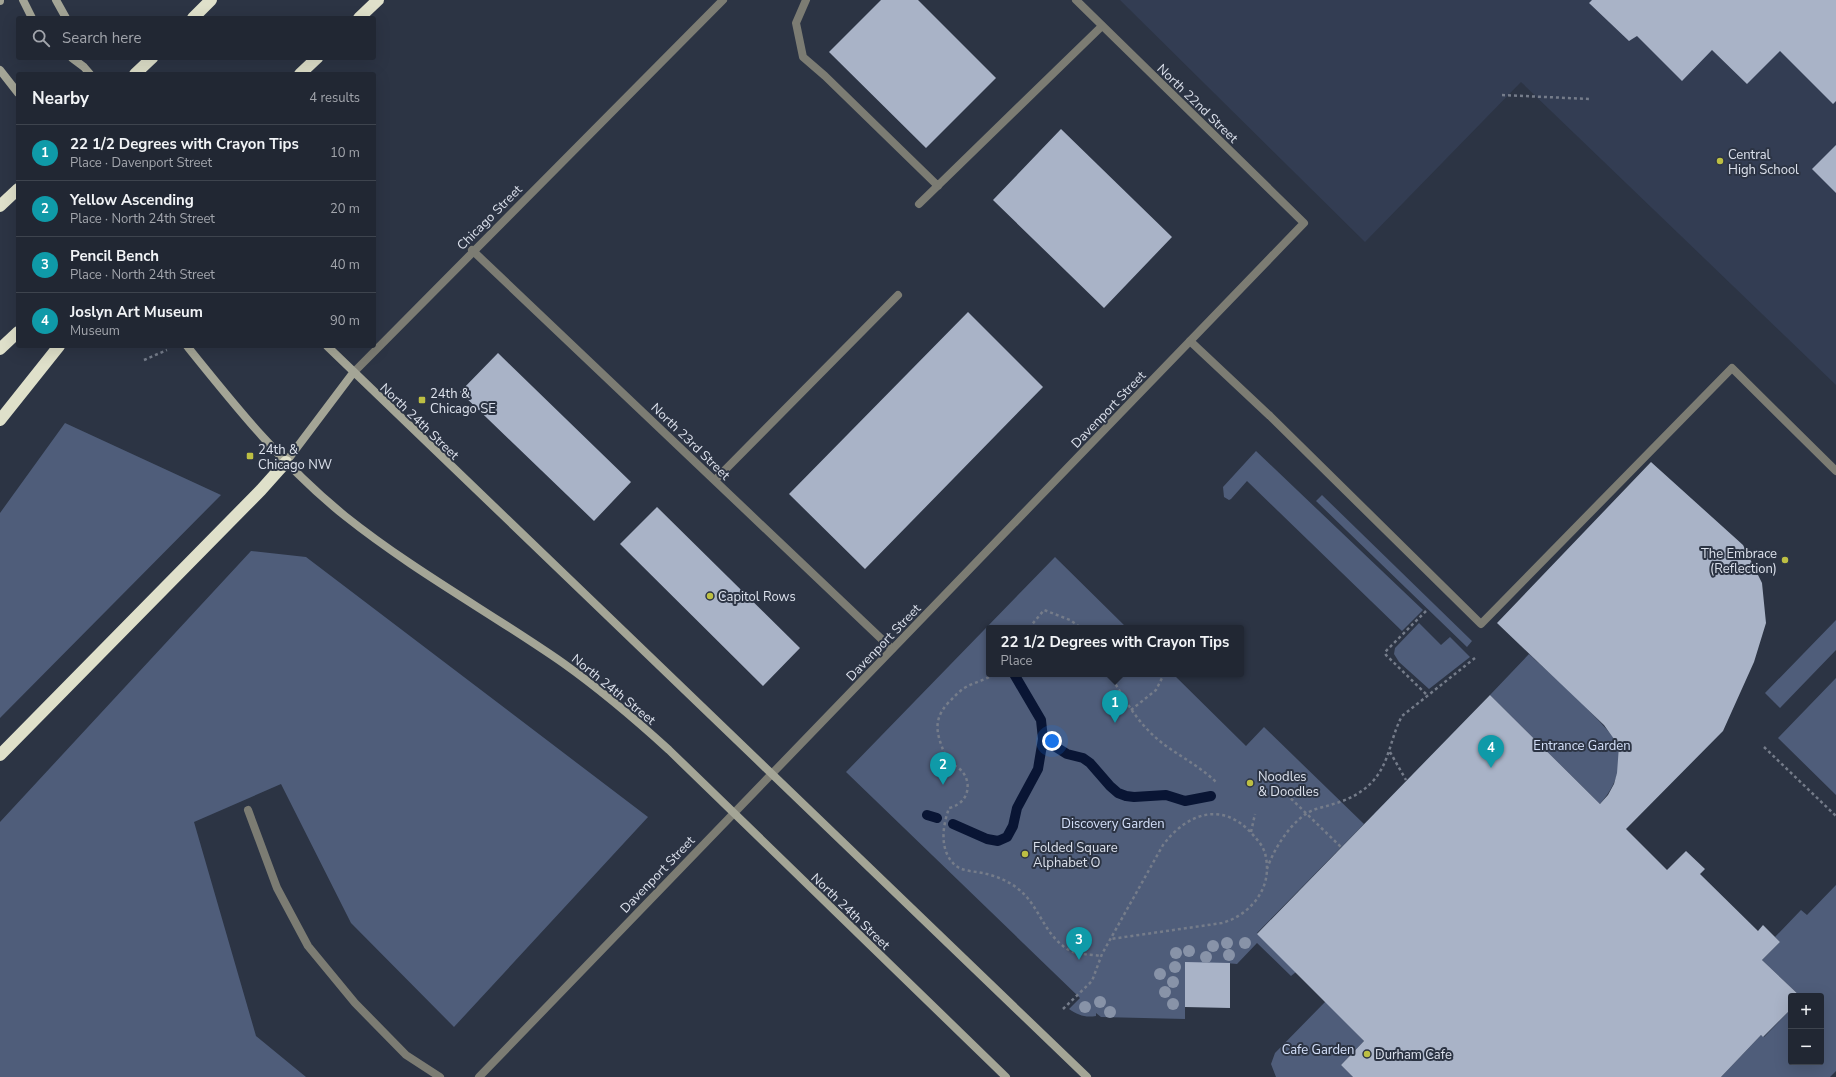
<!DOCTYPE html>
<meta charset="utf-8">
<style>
:root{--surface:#212733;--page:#2d333f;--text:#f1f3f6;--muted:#a2a5ac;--line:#3e444e;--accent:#ea580c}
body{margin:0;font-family:"Nunito Sans",sans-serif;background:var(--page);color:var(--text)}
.controls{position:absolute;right:12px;bottom:12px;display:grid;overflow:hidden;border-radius:4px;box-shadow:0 4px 16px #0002}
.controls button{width:36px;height:36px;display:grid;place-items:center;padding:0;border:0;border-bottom:1px solid var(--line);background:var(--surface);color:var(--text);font:20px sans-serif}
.you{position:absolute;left:1052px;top:741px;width:14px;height:14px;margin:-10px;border:3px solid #fff;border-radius:50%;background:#1a73e8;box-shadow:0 0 0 6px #1a73e833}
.badge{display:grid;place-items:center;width:26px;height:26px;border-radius:50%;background:var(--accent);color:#fff;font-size:13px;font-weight:700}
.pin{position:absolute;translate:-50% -33px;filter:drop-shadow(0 1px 2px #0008)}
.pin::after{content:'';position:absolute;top:21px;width:14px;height:12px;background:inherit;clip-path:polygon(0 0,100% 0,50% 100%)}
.popup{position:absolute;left:986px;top:625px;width:258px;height:52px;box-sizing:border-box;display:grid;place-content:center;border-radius:4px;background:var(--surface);filter:drop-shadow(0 1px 3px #0005);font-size:13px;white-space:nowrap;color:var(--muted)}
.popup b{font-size:15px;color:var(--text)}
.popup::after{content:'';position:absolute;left:50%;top:100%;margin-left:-8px;border:8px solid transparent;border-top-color:var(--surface)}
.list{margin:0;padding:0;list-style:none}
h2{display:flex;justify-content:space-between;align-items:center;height:52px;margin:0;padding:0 16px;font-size:17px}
h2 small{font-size:13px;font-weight:400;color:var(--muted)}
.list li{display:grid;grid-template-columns:26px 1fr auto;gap:12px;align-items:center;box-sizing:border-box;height:56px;padding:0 16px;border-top:1px solid var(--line)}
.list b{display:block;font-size:15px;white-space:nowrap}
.list p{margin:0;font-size:13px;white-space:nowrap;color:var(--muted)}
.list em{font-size:13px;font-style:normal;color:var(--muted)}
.icon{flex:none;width:22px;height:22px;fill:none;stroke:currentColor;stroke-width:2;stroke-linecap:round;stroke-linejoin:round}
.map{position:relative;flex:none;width:1836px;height:1077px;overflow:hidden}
.search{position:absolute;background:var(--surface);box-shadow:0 4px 16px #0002;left:16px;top:16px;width:360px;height:44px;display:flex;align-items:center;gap:10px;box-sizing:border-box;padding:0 14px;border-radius:4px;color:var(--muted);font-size:15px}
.panel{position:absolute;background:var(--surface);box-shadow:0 4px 16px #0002;left:16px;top:72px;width:360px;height:276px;border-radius:4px}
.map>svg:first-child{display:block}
</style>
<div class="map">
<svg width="1836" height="1077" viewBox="0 0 1836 1077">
<rect width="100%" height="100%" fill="#2c3444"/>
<!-- built -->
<path fill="#333d53" d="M1120,0H1836V385L1521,82L1365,242Z"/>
<!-- green -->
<path fill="#4f5d7a" d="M65,423L221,495L0,718V513Z
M1256,451L1423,610L1402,631L1247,481L1231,499L1229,500L1224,497L1223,487Z
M1322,495L1472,641L1467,647L1316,501Z
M251,551L306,557L648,817L454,1027L351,923L281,784L194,822L256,1036L306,1077H0V822Z
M1055,557L1127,628H989V674H1173L1246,746L1264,727L1364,824L1257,933L1296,972L1291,976L1257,943L1237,964L1226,963L1185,1002V1019L1101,1017L1096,1013V1016C1085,1018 1078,1015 1069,1009L1080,998L846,772Z
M1836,620V650L1780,708L1765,693Z
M1419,623L1441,645L1450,637L1470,657L1429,689L1399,662L1394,654L1395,648Z
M1529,654C1545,669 1615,731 1619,747C1623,768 1614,788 1600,804L1490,695Z
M1836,678V795L1778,738Z
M1836,885V1071L1830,1077H1721L1761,1035L1764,1037L1791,1009V1062H1821V996H1800L1762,960L1780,942L1775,937L1801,910L1807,915Z
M1326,1001L1364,1041L1341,1065L1353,1077H1276L1271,1064L1275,1053Z"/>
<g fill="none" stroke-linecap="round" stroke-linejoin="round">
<!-- stream -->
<path stroke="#091534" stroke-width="10" d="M1043,739L1067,754L1083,758L1090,763L1110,786L1118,793L1126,796L1134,797L1166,795L1185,801L1211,796
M927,815L937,818
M953,824L987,839L998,841L1007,837L1013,826L1017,808L1038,769L1043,739L1041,720L1014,674"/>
</g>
<!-- building -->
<path fill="#a9b3c7" d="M881,0H918L996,78L926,148L829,52Z
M1592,0H1836V101L1833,104L1780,51L1747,84L1712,50L1682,81L1637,36L1629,41L1589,3Z
M1061,129L1172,237L1104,308L993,200Z
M1836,145V193L1812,169Z
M968,312L1043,387L865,569L789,494Z
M498,353L631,482L594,521L460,392Z
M1651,462L1743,545L1762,583L1766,623L1754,662L1723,731L1626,829L1667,870L1686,851L1705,869L1700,874L1758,931L1763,925L1780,942L1762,960L1800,996H1791V1009L1763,1037L1761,1035L1721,1077H1353L1341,1065L1364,1041L1257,934L1490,695L1600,804L1608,795L1614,784L1617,773L1619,746L1604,725L1497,623Z
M657,507L800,648L763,686L620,544Z
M1185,962L1230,963V1008L1185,1007Z"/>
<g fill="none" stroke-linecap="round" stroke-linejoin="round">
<!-- path -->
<path stroke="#757c8a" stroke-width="2.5" stroke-dasharray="3 3" stroke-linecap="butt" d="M1502,95L1589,99
M144,360L167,350
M1426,611L1385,652L1386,655L1427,695
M1029,628L1044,610L1070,620L1081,628
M994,674C986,680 975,682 966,687C959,691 954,697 948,703C929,724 940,740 948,763C973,769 975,802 949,808C943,825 939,848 953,863C960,872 976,871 987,874C998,877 1008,881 1017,888C1040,905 1043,935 1069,950C1077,955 1091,954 1101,956
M1110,674C1122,696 1136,720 1155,737C1174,754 1198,764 1217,783
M1131,710L1156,690L1164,674
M1764,747L1836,816
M1390,752L1406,780
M1278,786L1342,848
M1251,832L1255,814
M1267,869C1274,848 1294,816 1316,809C1337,803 1356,799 1372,782C1390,763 1390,738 1402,716L1475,658
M1063,1009L1092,981L1102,954L1163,845C1187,813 1223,800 1253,835C1259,841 1265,849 1266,858C1272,889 1250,915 1222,923L1111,939"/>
<!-- service -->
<path stroke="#7c7c73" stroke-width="8" d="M806,0L796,23L803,57L825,76L938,186
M919,204L1102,26
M472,250L892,649
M1190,341L1270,416L1481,624L1732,368L1836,471
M715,480L898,295"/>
<!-- minor -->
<path stroke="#7c7c73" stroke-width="8" d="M353,373L723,0
M248,810L277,888L308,946L355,1003L406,1055L440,1077
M479,1077L1304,223L1076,0"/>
<!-- secondary -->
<path stroke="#a4a596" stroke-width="8" d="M23,0L32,18
M56,0L66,18
M0,1V0
M72,58L84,67L90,74
M0,70L18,93
M187,346C236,407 284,467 345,516C414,571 491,613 563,663C601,690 635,719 669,750L1006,1077
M327,346L1087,1077
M286,462L353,373"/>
<!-- motorway -->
<path stroke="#dfe0ca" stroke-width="12" d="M193,18L211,0
M359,18L378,0
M135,74L152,58
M300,74L317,58
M0,206L18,189
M0,349L18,332
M0,420L59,346
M0,755L261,490L286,462"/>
</g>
<!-- trees -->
<g fill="#8893a8">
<circle cx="1227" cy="943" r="6"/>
<circle cx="1245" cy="943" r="6"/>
<circle cx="1213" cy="946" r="6"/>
<circle cx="1189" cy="951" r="6"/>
<circle cx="1176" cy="953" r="6"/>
<circle cx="1229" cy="955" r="6"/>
<circle cx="1206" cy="957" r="6"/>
<circle cx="1175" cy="967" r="6"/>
<circle cx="1160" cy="974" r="6"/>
<circle cx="1173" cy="982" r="6"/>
<circle cx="1165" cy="992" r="6"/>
<circle cx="1100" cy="1002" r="6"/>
<circle cx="1173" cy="1004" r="6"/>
<circle cx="1085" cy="1007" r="6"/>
<circle cx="1110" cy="1012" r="6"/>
</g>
<!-- markers -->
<g fill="#bdbf43" stroke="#2c3444" stroke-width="1.5">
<circle cx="1720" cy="161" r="4"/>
<rect x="418" y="396" width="8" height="8" rx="2"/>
<rect x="246" y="452" width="8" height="8" rx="2"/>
<circle cx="1785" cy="560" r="4"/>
<circle cx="710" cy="596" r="4"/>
<circle cx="1250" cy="783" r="4"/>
<circle cx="1025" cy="854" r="4"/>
<circle cx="1367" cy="1054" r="4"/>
</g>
<g text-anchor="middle" stroke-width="4" stroke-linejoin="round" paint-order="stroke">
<!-- street labels -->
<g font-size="13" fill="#dce1ec" stroke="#2c3444">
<text transform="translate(1198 103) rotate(44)" y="5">North 22nd Street</text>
<text transform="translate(489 217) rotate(-45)" y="5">Chicago Street</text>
<text transform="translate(1108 409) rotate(-46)" y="5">Davenport Street</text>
<text transform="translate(420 421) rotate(44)" y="5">North 24th Street</text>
<text transform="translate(691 441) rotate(44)" y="5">North 23rd Street</text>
<text transform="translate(883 642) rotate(-46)" y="5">Davenport Street</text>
<text transform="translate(614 689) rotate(39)" y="5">North 24th Street</text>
<text transform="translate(657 874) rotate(-46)" y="5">Davenport Street</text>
<text transform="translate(851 911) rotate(44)" y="5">North 24th Street</text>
</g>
<!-- poi labels -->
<g font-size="13" fill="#dce1ec" stroke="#2c3444" text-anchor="start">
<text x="1728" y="159">Central<tspan x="1728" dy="15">High School</tspan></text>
<text x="430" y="398">24th &amp;<tspan x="430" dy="15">Chicago SE</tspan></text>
<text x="258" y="454">24th &amp;<tspan x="258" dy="15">Chicago NW</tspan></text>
<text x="1777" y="558" text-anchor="end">The Embrace<tspan x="1777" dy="15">(Reflection)</tspan></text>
<text x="718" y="601">Capitol Rows</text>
<text x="1258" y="781">Noodles<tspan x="1258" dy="15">&amp; Doodles</tspan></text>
<text x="1033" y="852">Folded Square<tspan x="1033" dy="15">Alphabet O</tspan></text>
<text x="1375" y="1059">Durham Cafe</text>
</g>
<!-- park labels -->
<g font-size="13" fill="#d4e0fa" stroke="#2c3444">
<text x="1582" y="750">Entrance Garden</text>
<text x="1113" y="828">Discovery Garden</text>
<text x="1318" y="1054">Cafe Garden</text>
</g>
</g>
</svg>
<div class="controls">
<button>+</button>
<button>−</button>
</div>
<div class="you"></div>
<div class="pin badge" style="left:1115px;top:723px;background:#0f9aa8">1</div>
<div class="popup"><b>22 1/2 Degrees with Crayon Tips</b>Place</div>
<div class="pin badge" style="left:943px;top:785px;background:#0f9aa8">2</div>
<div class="pin badge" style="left:1079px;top:960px;background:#0f9aa8">3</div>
<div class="pin badge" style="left:1491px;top:768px;background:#0f9aa8">4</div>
<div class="search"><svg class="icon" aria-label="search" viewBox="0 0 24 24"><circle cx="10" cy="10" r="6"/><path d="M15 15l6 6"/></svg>Search here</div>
<section class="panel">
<h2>Nearby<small>4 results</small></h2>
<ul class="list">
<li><span class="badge" style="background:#0f9aa8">1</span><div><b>22 1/2 Degrees with Crayon Tips</b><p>Place · Davenport Street</p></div><em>10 m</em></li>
<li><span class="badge" style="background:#0f9aa8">2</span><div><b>Yellow Ascending</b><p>Place · North 24th Street</p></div><em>20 m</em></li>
<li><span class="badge" style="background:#0f9aa8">3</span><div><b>Pencil Bench</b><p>Place · North 24th Street</p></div><em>40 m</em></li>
<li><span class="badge" style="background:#0f9aa8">4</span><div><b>Joslyn Art Museum</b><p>Museum</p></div><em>90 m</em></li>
</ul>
</section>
</div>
